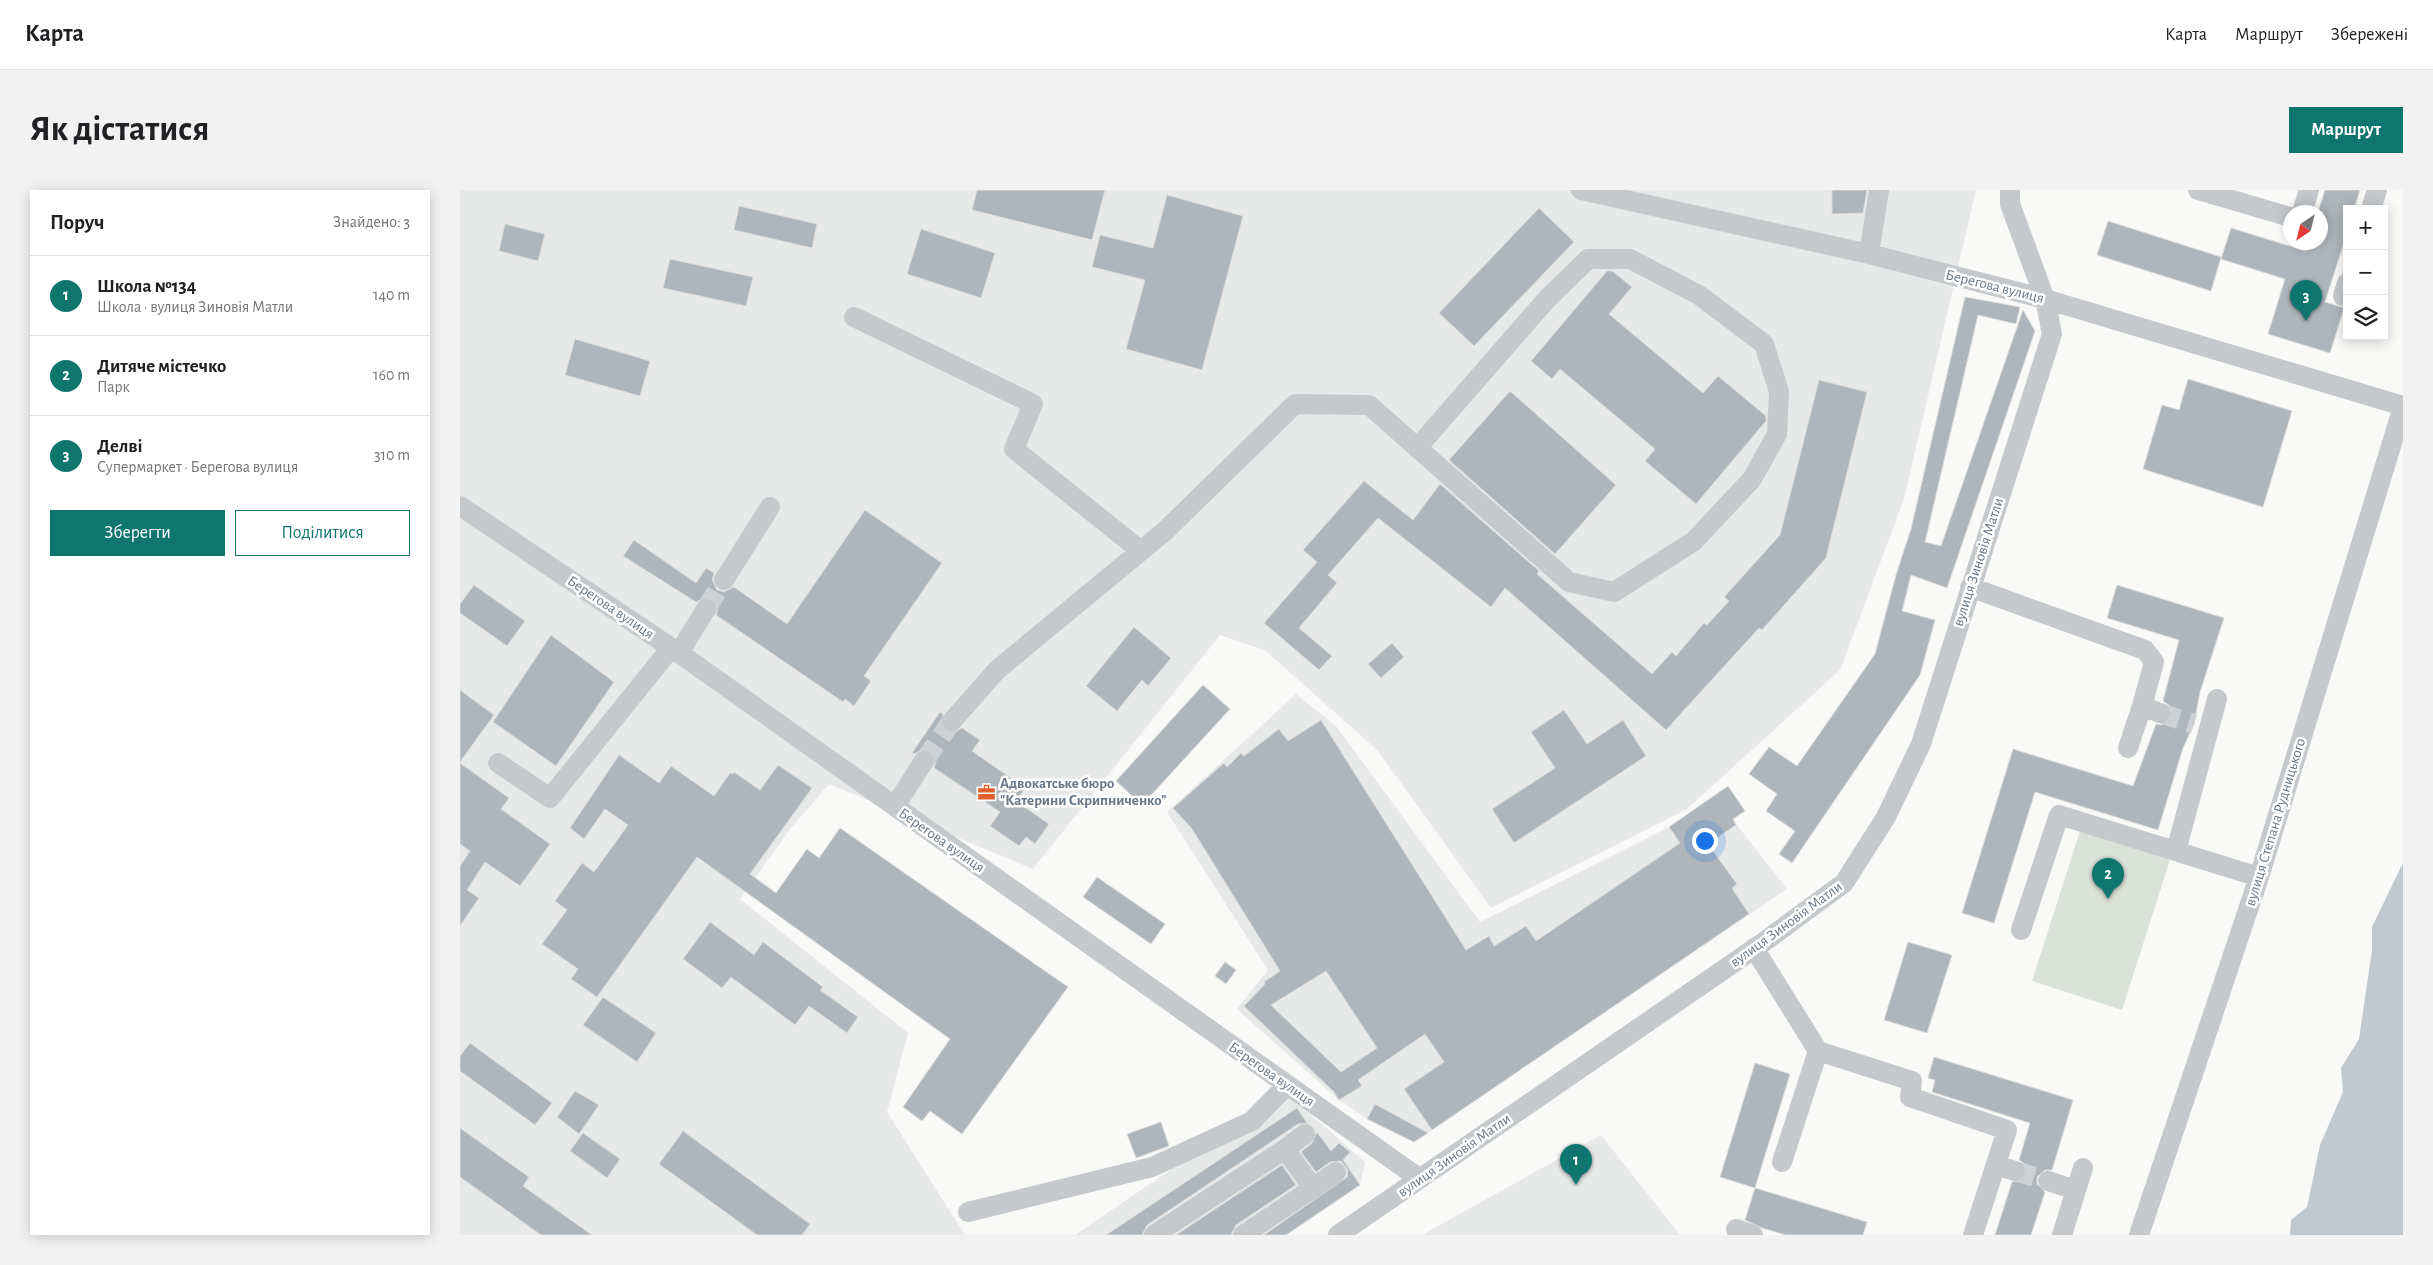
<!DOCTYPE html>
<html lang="uk">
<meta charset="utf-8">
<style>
:root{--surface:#fff;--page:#f2f2f2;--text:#202124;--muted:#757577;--line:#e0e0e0;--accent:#0f766e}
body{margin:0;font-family:"Alegreya Sans",sans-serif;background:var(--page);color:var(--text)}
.controls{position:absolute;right:15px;top:15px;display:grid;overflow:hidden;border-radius:0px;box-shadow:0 2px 12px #0003}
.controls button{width:45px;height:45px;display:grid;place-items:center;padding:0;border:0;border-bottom:1px solid var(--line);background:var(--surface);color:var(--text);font:25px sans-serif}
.compass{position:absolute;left:1823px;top:15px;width:45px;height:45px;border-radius:50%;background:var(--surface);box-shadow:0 2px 12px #0003;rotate:215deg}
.you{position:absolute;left:1244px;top:650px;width:18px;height:18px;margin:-12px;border:4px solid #fff;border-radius:50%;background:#1a73e8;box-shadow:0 0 0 8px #1a73e833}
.badge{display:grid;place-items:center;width:32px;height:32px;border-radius:50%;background:var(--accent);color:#fff;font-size:16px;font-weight:700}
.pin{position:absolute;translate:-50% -41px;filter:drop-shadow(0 1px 2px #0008)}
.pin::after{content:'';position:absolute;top:26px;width:18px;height:15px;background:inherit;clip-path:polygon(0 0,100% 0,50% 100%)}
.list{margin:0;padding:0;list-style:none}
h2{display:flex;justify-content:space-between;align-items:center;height:65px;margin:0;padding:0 20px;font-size:21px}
h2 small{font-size:16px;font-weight:400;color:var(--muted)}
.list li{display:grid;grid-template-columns:32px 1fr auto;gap:15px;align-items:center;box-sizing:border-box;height:80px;padding:0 20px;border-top:1px solid var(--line)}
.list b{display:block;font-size:19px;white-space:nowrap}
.list p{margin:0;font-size:16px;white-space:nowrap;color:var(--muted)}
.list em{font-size:16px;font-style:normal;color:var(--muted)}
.actions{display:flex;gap:10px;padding:15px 20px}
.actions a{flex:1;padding:11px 0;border:1px solid var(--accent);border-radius:0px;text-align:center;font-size:18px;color:var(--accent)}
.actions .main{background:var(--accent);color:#fff}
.icon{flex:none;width:28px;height:28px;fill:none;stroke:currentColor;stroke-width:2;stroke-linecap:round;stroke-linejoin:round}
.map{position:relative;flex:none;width:1943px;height:1045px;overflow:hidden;border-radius:0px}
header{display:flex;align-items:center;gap:30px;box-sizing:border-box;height:70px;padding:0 25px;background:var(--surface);border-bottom:1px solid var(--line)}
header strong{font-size:24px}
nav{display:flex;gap:28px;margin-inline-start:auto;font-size:18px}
.intro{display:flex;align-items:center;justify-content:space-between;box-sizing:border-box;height:120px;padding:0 30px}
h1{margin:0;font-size:35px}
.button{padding:12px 22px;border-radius:0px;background:var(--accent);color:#fff;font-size:18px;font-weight:700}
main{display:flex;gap:30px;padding:0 30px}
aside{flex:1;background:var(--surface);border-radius:0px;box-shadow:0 2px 12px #0003}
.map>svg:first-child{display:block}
</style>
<header>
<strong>Карта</strong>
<nav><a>Карта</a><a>Маршрут</a><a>Збережені</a></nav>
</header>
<div class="intro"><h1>Як дістатися</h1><a class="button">Маршрут</a></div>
<main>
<aside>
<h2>Поруч<small>Знайдено: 3</small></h2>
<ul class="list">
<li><span class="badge">1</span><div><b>Школа №134</b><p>Школа · вулиця Зиновія Матли</p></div><em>140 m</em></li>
<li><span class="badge">2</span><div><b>Дитяче містечко</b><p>Парк</p></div><em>160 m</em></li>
<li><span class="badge">3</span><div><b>Делві</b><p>Супермаркет · Берегова вулиця</p></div><em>310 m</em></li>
</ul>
<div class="actions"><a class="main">Зберегти</a><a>Поділитися</a></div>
</aside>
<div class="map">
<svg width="1943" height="1045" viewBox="0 0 1943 1045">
<rect width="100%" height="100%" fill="#f9f9f7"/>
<!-- built -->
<path fill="#e7e8e8" d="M0,0H1516L1444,309L1380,480L1227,619L1031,718L918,561L806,461L760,445L573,679L369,594L331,638L280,709L448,843L427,922L505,1045H0Z
M836,504L876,536L1020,732L1209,637L1268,596L1285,621L1273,630L1327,699L954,952L907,929L879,910L777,819L808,780L707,622Z
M825,902L905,972L900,995L826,1045H615Z
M1141,945L1220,1045H962Z"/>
<!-- green -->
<path fill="#dae1d8" d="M1620,641L1710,670L1662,820L1572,791Z"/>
<!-- water -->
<path fill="#c0c9ce" d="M1943,673V1045H1830L1831,1030L1847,1017L1860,955L1883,902L1881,878L1899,849L1912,760V737Z"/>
<!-- building -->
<path fill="#aeb5bb" stroke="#dbdbd9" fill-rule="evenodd" d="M517,0H645L632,50L512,20Z
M1372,0H1407L1403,23L1372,24Z
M1865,0H1900L1894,19H1887V43L1865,112L1884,118L1870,163L1808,144L1825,89L1761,69L1771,38L1846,61L1848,52H1860V22H1858Z
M707,5L783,26L742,180L666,159L685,90L632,77L640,45L693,58Z
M279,16L357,34L352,58L274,40Z
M1079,18L1114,52L1014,156L979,123Z
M1648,31L1761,67L1751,101L1637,65Z
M45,34L85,44L78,71L39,61Z
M461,39L535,63L521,108L447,84Z
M210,69L293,87L286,116L203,98Z
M1147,81H1152L1172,97L1149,124L1243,203L1258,186L1306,226V231L1236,314L1185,271L1195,259L1100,179L1092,189L1071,171Z
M1505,107L1560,117L1556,134L1518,125L1465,352L1481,356L1563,120L1575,141L1487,398L1451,385L1442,421L1475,430L1460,485L1332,673L1319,664L1335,641L1306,621L1317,604L1289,584L1309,557L1337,576L1415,464L1436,385L1451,339Z
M115,149L190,171L180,206L105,185Z
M1728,189L1832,221L1803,317L1683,279L1702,215L1719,220Z
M1359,190L1407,202L1366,368L1302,440L1299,438L1206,540L1045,398L1031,417L918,328L868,385L877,393L839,438L872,466L859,480L804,433L857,372L843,360L904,291L953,330L980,294L1079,381L1077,384L1192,484L1212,462L1216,466L1244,433L1247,435L1269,411L1264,407L1320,345Z
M1050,201L1156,295L1095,364L989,270Z
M405,320L482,373L404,486L411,491L394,516L385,509L383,512L256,425L258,419L253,409L246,407L236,412L163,366L174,350L236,393L246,378L254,383L252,390L257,400L264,402L274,397L327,434Z
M14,395L65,431L47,456L0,423V414Z
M1657,395L1764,428L1740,502L1734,534L1723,558L1698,640L1575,602L1534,733L1502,723L1553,559L1673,596L1696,534L1702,535L1711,528L1710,516L1703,511L1719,450L1647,428Z
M674,437L711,468L688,496L682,490L657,521L626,496Z
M91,445L154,492L96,576L33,532Z
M932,453L944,467L921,488L908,474Z
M743,495L770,519L682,615L656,591Z
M0,500L34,525L0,572Z
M1104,520L1127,554L1163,530L1186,566L1054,653L1032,619L1095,578L1071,542Z
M480,522L483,524L481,534L484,540L495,542L502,538L520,550L512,561L565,598L556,611L589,634L575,654L566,647L559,656L530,636L540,622L474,578L476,571L471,561L464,559L454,564L452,563Z
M861,530L1006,760L1029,746L1034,756L1066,736L1076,751L1220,653L1209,637L1268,596L1285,621L1273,629L1276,635L1248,654L1277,694L1272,698L1289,724L972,940L944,899L984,872L965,844L898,890L902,896L879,910L874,902L784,816L805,794L804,792L820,781L732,639L713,618L764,573L767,577L781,563L784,566L819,539L828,551ZM866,781L917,858L881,882L811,815Z
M159,565L199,593L211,576L254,606L270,583L273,584L274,582L300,600L318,575L352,598L290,684L316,703L347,659L359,668L380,638L608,797L502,944L470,921L462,931L443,917L490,849L237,667L137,807L111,789L118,779L82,754L107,720L95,711L122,673L134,682L168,635L145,619L124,649L110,638Z
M0,573L49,608L41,619L90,654L60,696L25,672L7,700L19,708L0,736V676L10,661L0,654Z
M637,687L705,734L691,754L623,707Z
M250,732L294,765L303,752L363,797L360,800L398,827L387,843L349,816L335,835L271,787L262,798L223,769Z
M1448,752L1492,765L1467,843L1424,830Z
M765,772L776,780L766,794L755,786Z
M143,807L196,843L177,872L123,835Z
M10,853L92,913L75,935L0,881V866Z
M1474,867L1613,910L1592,980H1585L1577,987V994L1585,1002L1571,1045H1535L1552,992L1563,990L1566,984L1564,973L1559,970L1570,933L1472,902L1475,890L1468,888Z
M1295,873L1330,884L1295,998L1260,987Z
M115,901L139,915L119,944L97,927Z
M915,914L968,943L954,952L907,929Z
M837,918L847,933L838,934L687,1035L682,1045H646Z
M701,932L709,956L676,968L667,944Z
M0,938L69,987L63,996L132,1045H81L0,987Z
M223,941L350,1034L342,1045H297L199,974Z
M857,942L871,961L879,953L890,962L883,970L900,995L826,1045H804L887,987L888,980L881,971L870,972L856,982L841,962L852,953Z
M123,943L160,969L147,988L110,961Z
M822,975L836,995L776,1035L771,1045H716Z
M1295,998L1407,1032L1403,1045H1326L1302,1038L1285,1030Z"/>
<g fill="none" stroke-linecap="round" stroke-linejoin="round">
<!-- minor-tunnel -->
<path stroke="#ced2d5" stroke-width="20" stroke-dasharray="20 10" stroke-linecap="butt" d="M246,419L264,390
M1700,523L1734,534
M464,571L492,531
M1555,981L1588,991"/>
<!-- minor -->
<path stroke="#c5c9cc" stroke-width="20" d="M1121,0L1409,64L1585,109L1943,216
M1738,0L1830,27
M1911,19L1917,0
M1842,22L1849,0
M1409,64L1419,0
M1883,106L1887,93
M394,127L573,214L554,259L681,361
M0,316L219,463L960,989
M264,390L310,317
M1510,397L1685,460L1694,472L1682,516
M219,463L246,419
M492,531L537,480L705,341L835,214L909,215L1109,392L1154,402L1234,351L1292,289L1317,244L1319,202L1304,154L1239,105L1170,69H1128L1087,109L957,258
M1668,558L1682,516L1700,523
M38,573L90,608L211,458
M435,616L464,571
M1716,661L1757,509
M1561,740L1599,625L1799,687
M1294,758L1358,861L1322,972
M1358,861L1452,891L1450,907L1547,940L1513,1045
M825,959L845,944
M1536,975L1555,981
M1588,991L1616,1000
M849,1001L876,982
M508,1022L692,977L792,931L827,895
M1276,1039L1293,1045
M694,1045L825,959L850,994L849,1001L783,1045
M878,1045L1301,754L1384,693L1426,627L1461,554L1592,144L1585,109L1550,14V0
M1602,1045L1623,978
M1679,1045L1799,687L1943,217"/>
</g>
<!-- icons -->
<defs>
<symbol id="office-bare" viewBox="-9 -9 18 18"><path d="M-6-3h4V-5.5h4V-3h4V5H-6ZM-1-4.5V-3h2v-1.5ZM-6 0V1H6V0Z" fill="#e35f2c" stroke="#fff" stroke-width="2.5" paint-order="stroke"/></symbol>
</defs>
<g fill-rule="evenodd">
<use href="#office-bare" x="514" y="590" width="25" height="25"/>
</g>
<g text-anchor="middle" stroke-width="5" stroke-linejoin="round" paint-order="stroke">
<!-- street labels -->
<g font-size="15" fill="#687887" stroke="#fff">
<text transform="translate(1535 96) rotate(14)" y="5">Берегова вулиця</text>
<text transform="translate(1518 372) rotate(-72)" y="5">вулиця Зиновія Матли</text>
<text transform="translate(151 417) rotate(34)" y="5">Берегова вулиця</text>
<text transform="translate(1815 632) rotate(-73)" y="5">вулиця Степана Рудницького</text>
<text transform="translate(482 650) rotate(35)" y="5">Берегова вулиця</text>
<text transform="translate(1326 734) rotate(-36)" y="5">вулиця Зиновія Матли</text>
<text transform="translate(812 884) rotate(35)" y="5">Берегова вулиця</text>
<text transform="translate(994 965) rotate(-35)" y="5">вулиця Зиновія Матли</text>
</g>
<!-- poi labels -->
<g font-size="15" font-weight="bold" fill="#687887" stroke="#fff" text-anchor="start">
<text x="540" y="598">Адвокатське бюро<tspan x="540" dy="17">"Катерини Скрипниченко"</tspan></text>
</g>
</g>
</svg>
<div class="controls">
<button>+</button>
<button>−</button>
<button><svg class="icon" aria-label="layers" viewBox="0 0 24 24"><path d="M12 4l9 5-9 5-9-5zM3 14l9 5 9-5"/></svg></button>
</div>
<svg class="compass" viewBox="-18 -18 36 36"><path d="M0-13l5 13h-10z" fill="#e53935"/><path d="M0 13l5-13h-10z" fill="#757577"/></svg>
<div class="you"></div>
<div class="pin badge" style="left:1116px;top:995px">1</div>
<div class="pin badge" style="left:1648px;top:709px">2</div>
<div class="pin badge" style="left:1846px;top:131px">3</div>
</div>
</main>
